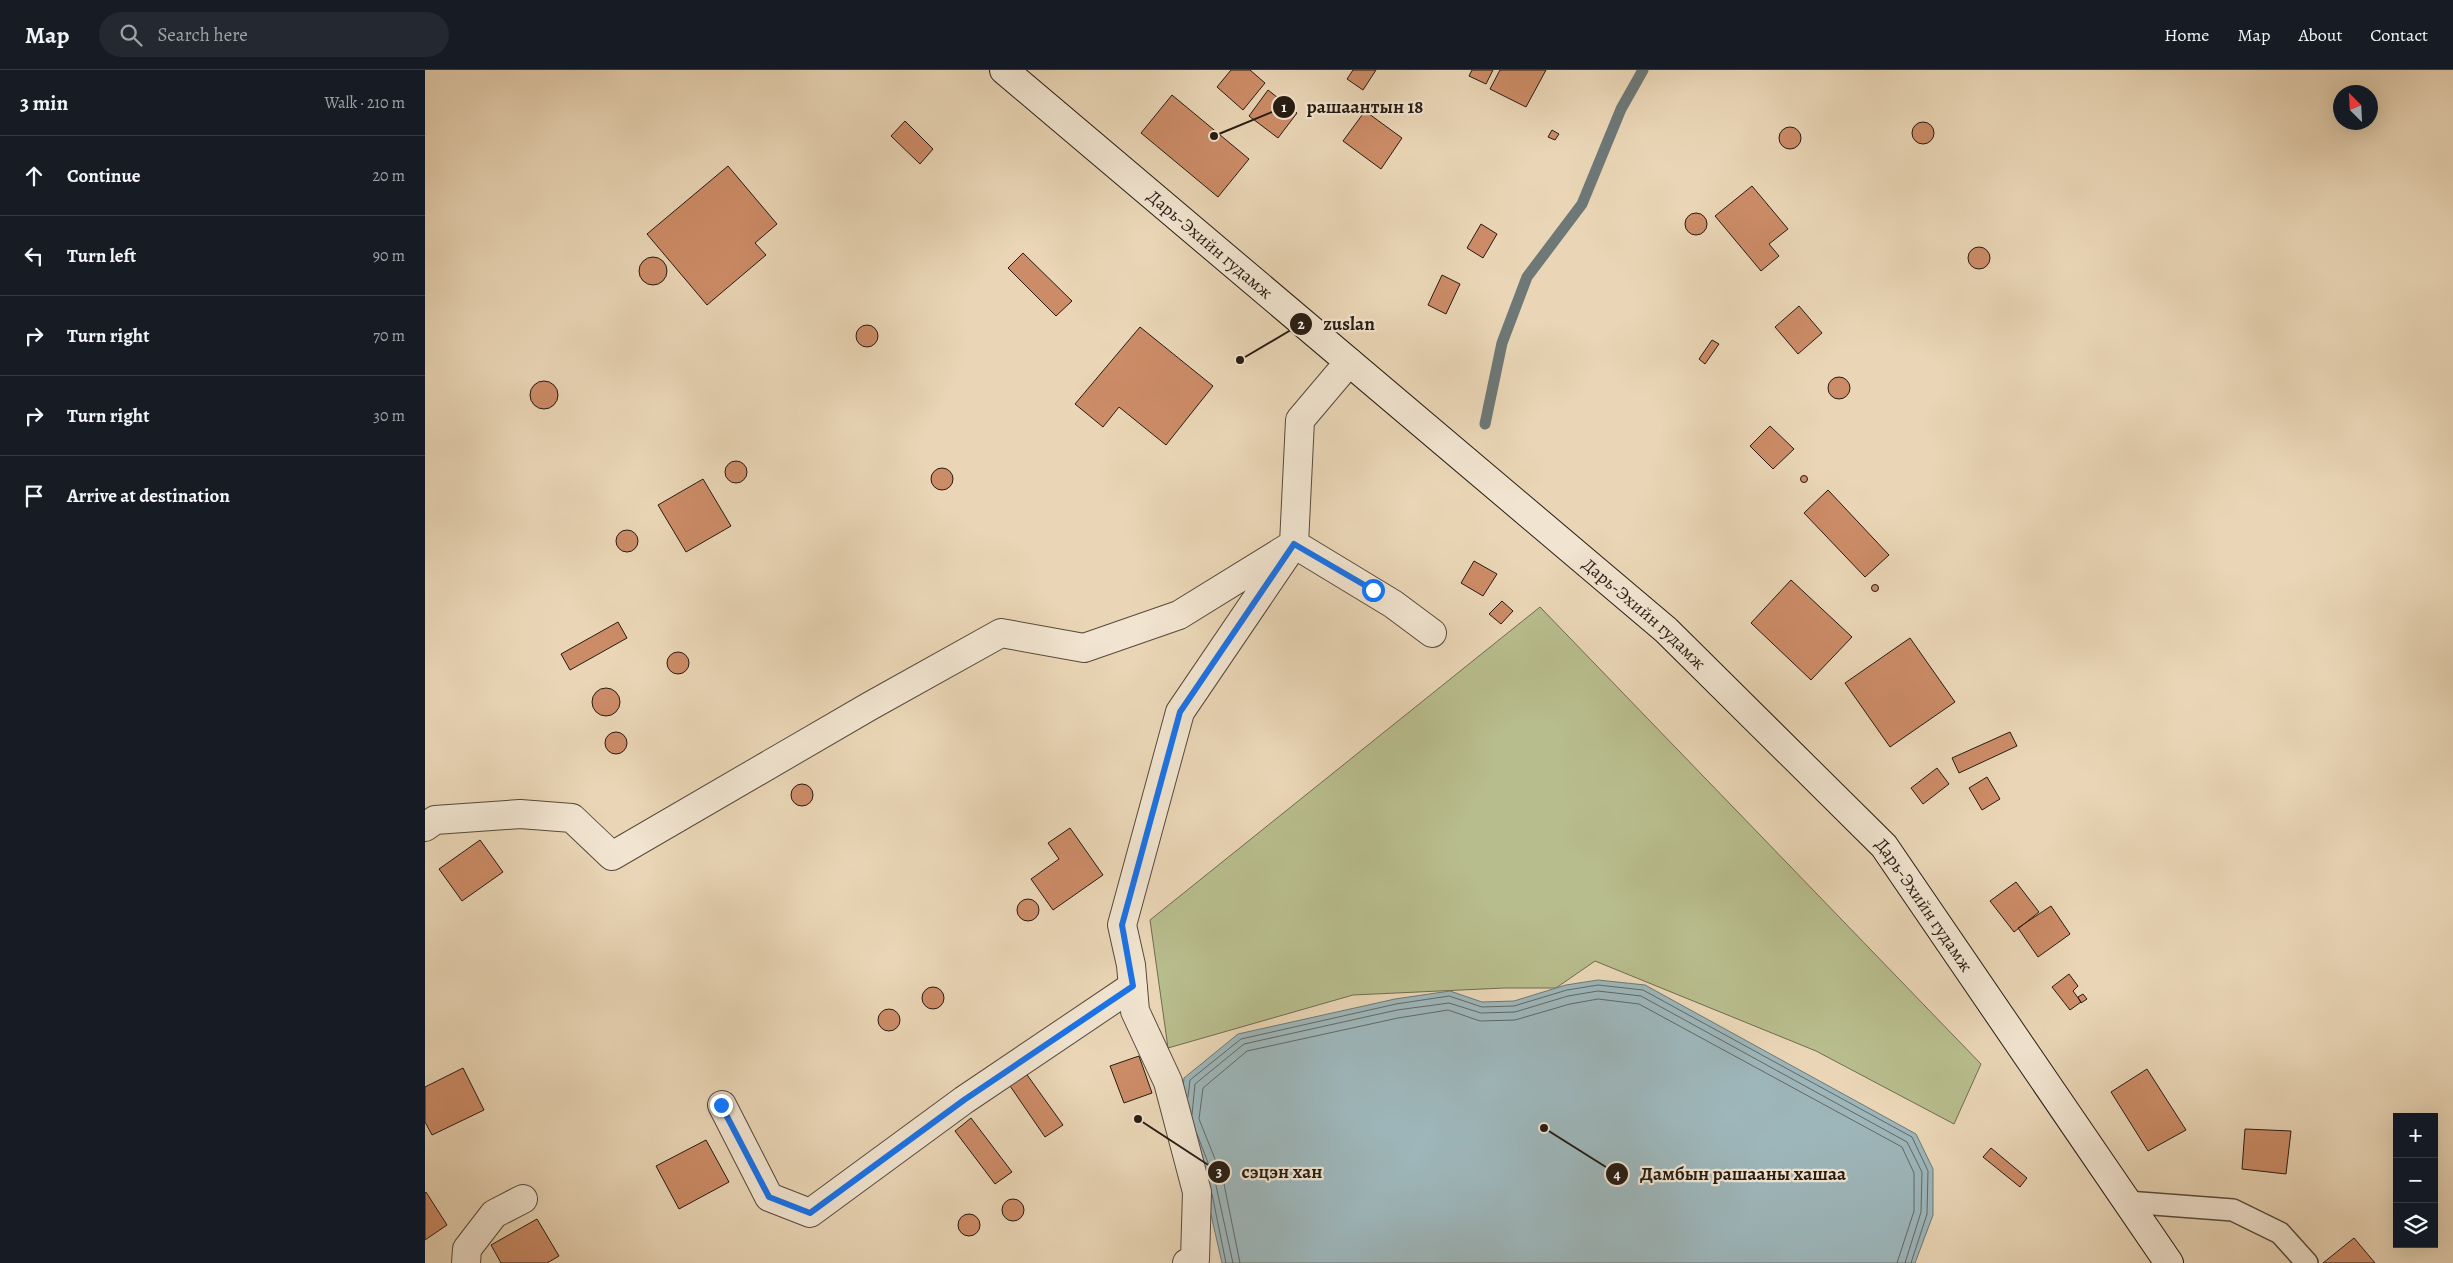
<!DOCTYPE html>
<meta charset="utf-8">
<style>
:root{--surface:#171b24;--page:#242831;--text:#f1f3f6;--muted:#9ea1a6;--line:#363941}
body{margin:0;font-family:Alegreya,serif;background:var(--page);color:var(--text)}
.controls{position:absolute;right:15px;bottom:15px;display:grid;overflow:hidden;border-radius:0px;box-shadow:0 5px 20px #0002}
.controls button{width:45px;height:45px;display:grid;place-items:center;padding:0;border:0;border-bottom:1px solid var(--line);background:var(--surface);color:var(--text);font:25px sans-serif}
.compass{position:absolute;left:1908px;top:15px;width:45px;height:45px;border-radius:50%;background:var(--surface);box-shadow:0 5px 20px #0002;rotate:336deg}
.stop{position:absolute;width:15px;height:15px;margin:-11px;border:4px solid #1a73e8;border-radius:50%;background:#fff}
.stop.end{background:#1a73e8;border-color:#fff;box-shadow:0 1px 5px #0008}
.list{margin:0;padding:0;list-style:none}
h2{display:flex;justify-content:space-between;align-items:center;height:65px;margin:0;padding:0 20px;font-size:21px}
h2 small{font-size:16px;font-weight:400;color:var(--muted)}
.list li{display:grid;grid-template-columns:32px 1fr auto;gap:15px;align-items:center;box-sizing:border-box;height:80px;padding:0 20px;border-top:1px solid var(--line)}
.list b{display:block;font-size:19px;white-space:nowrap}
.list em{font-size:16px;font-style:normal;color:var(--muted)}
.icon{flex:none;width:28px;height:28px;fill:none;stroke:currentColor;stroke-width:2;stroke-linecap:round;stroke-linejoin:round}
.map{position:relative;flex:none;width:2028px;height:1193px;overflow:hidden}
header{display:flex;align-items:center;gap:30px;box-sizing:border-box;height:70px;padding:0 25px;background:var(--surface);border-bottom:1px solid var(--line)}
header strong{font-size:24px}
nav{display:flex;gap:28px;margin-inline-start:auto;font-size:18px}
.search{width:350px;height:45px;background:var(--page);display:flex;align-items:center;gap:12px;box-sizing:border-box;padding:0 18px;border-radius:28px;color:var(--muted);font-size:19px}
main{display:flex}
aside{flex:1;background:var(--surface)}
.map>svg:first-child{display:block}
</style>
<header>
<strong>Map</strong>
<div class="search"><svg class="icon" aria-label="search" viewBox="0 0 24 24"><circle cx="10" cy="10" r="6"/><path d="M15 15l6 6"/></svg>Search here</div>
<nav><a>Home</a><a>Map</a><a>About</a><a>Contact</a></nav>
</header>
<main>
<aside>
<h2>3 min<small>Walk · 210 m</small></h2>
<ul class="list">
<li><svg class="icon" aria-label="ahead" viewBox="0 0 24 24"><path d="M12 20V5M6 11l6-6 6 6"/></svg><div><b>Continue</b></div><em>20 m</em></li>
<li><svg class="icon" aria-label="left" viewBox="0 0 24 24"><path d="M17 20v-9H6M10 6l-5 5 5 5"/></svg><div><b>Turn left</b></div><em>90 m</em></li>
<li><svg class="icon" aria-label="right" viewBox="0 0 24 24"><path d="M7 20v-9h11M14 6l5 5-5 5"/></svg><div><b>Turn right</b></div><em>70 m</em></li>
<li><svg class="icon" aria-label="right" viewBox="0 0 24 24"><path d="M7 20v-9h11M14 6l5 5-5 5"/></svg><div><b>Turn right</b></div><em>30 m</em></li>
<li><svg class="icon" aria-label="arrive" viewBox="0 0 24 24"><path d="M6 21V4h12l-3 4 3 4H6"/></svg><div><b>Arrive at destination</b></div></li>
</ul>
</aside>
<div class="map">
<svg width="2028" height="1193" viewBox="0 0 2028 1193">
<rect width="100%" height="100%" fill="#ead6b6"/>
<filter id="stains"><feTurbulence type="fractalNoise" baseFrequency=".004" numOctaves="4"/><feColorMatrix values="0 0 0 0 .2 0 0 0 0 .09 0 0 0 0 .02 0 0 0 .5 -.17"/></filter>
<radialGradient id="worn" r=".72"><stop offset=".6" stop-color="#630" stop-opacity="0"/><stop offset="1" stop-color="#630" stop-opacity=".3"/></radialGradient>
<!-- green -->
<path fill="#b8bd8d" stroke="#6f6c50" d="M1115,537L1556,994L1529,1054L1391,981L1170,891L1131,918H1079L928,925L743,978L725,850Z"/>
<!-- water -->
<path fill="#9db6ba" stroke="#6d7877" d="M1173,910L1220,915L1491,1064L1508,1099V1145L1490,1193H797L779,1114L755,1051L759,1008L813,964L970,929L1025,921L1057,932L1089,931L1141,915Z"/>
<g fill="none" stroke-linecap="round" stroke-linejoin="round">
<!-- shore -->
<path stroke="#626866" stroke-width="1" d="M763,1027L765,1010L816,969L971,934L1024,926L1057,937L1089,936L1142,920L1173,915L1218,920L1487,1067L1503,1101L1502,1144L1486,1193
M767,1045L770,1014L819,974L972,940L1024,933L1056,943L1090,942L1143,926L1173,921L1216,926L1482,1072L1497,1102L1496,1142L1480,1193
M772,1064L790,1111L808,1193
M787,1124L801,1193
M815,1193L798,1109L774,1049L778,1018L822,981L973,948L1023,940L1055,951L1090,950L1145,934L1173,929L1214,934L1477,1077L1489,1103V1141L1472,1193"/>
<!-- stream -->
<path stroke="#6d7877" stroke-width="11" d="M1060,354L1077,273L1102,207L1157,134L1196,39L1218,0"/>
</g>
<!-- building -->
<path fill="#cc8c67" stroke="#261b12" d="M806,0H825L840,13L818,40L792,17Z
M928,0H951L938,20L922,9Z
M1047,0H1068L1061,14L1044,6Z
M1075,0H1121L1101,37L1065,19Z
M843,20L872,43L853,68L824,46Z
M747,25L824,89L793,127L716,63Z
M940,41L977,68L956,99L918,71Z
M480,51L508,79L495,94L466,66Z
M1487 63a11 11 0 1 1 22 0a11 11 0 1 1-22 0Z
M1354 68a11 11 0 1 1 22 0a11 11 0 1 1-22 0Z
M1127,60L1134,64L1130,70L1123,67Z
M303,96L352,154L330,173L341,185L282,235L222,164Z
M1327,116L1363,159L1344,174L1354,186L1336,201L1290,146Z
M1260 154a11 11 0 1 1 22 0a11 11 0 1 1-22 0Z
M1056,154L1072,164L1058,188L1042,178Z
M1543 188a11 11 0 1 1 22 0a11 11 0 1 1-22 0Z
M598,183L647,231L631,246L583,198Z
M214 201a14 14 0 1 1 28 0a14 14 0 1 1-28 0Z
M1017,205L1035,214L1021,244L1003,235Z
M1374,236L1397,263L1373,284L1350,257Z
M431 266a11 11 0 1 1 22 0a11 11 0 1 1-22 0Z
M715,257L788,316L741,375L694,337L678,357L650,334Z
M1287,270L1294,274L1280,294L1274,289Z
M1403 318a11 11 0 1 1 22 0a11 11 0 1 1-22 0Z
M105 325a14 14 0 1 1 28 0a14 14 0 1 1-28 0Z
M1345,356L1369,379L1348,399L1325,376Z
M300 402a11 11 0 1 1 22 0a11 11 0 1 1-22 0Z
M506 409a11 11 0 1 1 22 0a11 11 0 1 1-22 0Z
M1375.5 409a3.5 3.5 0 1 1 7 0a3.5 3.5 0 1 1-7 0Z
M278,409L306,456L261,482L233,435Z
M1403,420L1464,485L1440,507L1379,443Z
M191 471a11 11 0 1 1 22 0a11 11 0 1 1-22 0Z
M1049,491L1072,504L1058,526L1036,513Z
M1366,510L1427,567L1386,610L1326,553Z
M1446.5 518a3.5 3.5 0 1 1 7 0a3.5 3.5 0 1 1-7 0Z
M1077,531L1088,541L1076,554L1064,544Z
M193,552L202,568L145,600L136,584Z
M1485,568L1530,632L1465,677L1420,613Z
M242 593a11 11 0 1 1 22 0a11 11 0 1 1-22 0Z
M167 632a14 14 0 1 1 28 0a14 14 0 1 1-28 0Z
M180 673a11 11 0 1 1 22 0a11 11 0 1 1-22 0Z
M1585,662L1592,676L1534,703L1527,688Z
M1512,698L1524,714L1498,734L1486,718Z
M1562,707L1575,729L1557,740L1544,718Z
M366 725a11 11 0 1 1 22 0a11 11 0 1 1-22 0Z
M645,758L678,805L628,840L606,809L634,789L623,773Z
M55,770L78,802L37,831L14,799Z
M1591,812L1614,842L1589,862L1565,831Z
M592 840a11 11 0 1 1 22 0a11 11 0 1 1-22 0Z
M1626,836L1645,864L1613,887L1593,858Z
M1644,904L1653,916L1648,921L1656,932L1645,940L1627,917Z
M497 928a11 11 0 1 1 22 0a11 11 0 1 1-22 0Z
M1658,924L1662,929L1656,933L1653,927Z
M453 950a11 11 0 1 1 22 0a11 11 0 1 1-22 0Z
M714,986L727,1023L699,1033L685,996Z
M38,998L59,1040L7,1065L0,1052V1017Z
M1722,999L1761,1060L1723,1081L1686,1022Z
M600,1002L638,1055L620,1067L583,1013Z
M546,1048L587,1102L570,1114L530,1061Z
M1820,1059L1866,1061L1861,1104L1817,1099Z
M281,1070L304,1112L254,1139L231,1096Z
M1566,1078L1602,1108L1595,1117L1558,1087Z
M1,1122L22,1155L0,1170V1123Z
M577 1140a11 11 0 1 1 22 0a11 11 0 1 1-22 0Z
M533 1155a11 11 0 1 1 22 0a11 11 0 1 1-22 0Z
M112,1149L134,1186L122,1193H76L66,1175Z
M1929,1168L1950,1193H1898Z"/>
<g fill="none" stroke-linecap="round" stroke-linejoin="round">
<defs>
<path id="lane" d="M1702,1132L1808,1140L1855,1163L1882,1193"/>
<path id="street" d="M0,757L10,750L95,744L147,748L187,786L445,636L576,563L659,578L754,545L869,474L968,534L1007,563
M297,1035L344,1127L385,1143L539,1030L708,916
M41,1193L42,1179L69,1144L98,1129
M762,1193L770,1189L772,1122L743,1012L710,941L706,895L697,855L755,642L869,474L875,350L924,292"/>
<g id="secondary">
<path id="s1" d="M579,0L1241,560L1459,776L1744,1193"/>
</g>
</defs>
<!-- lane casing -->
<use href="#lane" stroke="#574a3b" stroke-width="24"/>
<!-- street casing -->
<use href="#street" stroke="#574a3b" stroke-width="30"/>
<!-- secondary casing -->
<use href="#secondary" stroke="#261b12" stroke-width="30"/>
<!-- lane -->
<use href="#lane" stroke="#f1e4d0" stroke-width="21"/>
<!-- street -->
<use href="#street" stroke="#f1e4d0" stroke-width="28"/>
<!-- secondary -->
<use href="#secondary" stroke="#f1e4d0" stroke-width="28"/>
</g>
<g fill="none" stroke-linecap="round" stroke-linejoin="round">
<!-- route -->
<path stroke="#1a73e8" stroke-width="6" d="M296,1035L344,1127L385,1143L539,1030L708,916L697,855L755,642L869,474L948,520"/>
</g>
<g text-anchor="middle" stroke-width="4.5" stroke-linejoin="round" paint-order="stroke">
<!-- street labels -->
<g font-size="18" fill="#261b12" stroke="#f1e4d0">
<text dy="6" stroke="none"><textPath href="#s1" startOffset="270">Дарь-Эхийн гудамж</textPath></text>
<text dy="6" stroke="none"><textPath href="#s1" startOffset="840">Дарь-Эхийн гудамж</textPath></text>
<text dy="6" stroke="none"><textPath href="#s1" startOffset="1245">Дарь-Эхийн гудамж</textPath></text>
</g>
</g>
<!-- callouts -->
<path fill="none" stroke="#261b12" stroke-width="2" d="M789 66L859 37M815 290L876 254M713 1049L794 1102M1119 1058L1192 1104"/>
<g fill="#261b12" stroke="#f1e4d0" stroke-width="2">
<circle cx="789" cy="66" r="5"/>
<circle cx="815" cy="290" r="5"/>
<circle cx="713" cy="1049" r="5"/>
<circle cx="1119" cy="1058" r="5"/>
<circle cx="859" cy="37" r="12"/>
<circle cx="876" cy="254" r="12"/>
<circle cx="794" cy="1102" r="12"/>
<circle cx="1192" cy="1104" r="12"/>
</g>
<g font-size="15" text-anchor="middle" font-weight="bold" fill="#fff">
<text x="859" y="42">1</text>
<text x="876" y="259">2</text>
<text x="794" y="1107">3</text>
<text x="1192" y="1109">4</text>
</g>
<g font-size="19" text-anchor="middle" font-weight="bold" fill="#261b12" stroke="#f1e4d0" stroke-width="4.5" stroke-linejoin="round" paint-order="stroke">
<text x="940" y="43">рашаантын 18</text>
<text x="924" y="260">zuslan</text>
<text x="857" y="1108">сэцэн хан</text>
<text x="1318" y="1110">Дамбын рашааны хашаа</text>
</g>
<rect width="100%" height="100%" filter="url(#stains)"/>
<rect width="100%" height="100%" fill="url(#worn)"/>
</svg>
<div class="controls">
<button>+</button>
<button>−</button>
<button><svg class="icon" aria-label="layers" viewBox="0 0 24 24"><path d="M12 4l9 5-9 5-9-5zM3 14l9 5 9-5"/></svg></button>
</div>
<svg class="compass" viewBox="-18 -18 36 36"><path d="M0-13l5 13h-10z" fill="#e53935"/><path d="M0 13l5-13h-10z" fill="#9ea1a6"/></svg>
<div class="stop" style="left:948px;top:520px"></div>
<div class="stop end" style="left:296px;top:1035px"></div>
</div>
</main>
